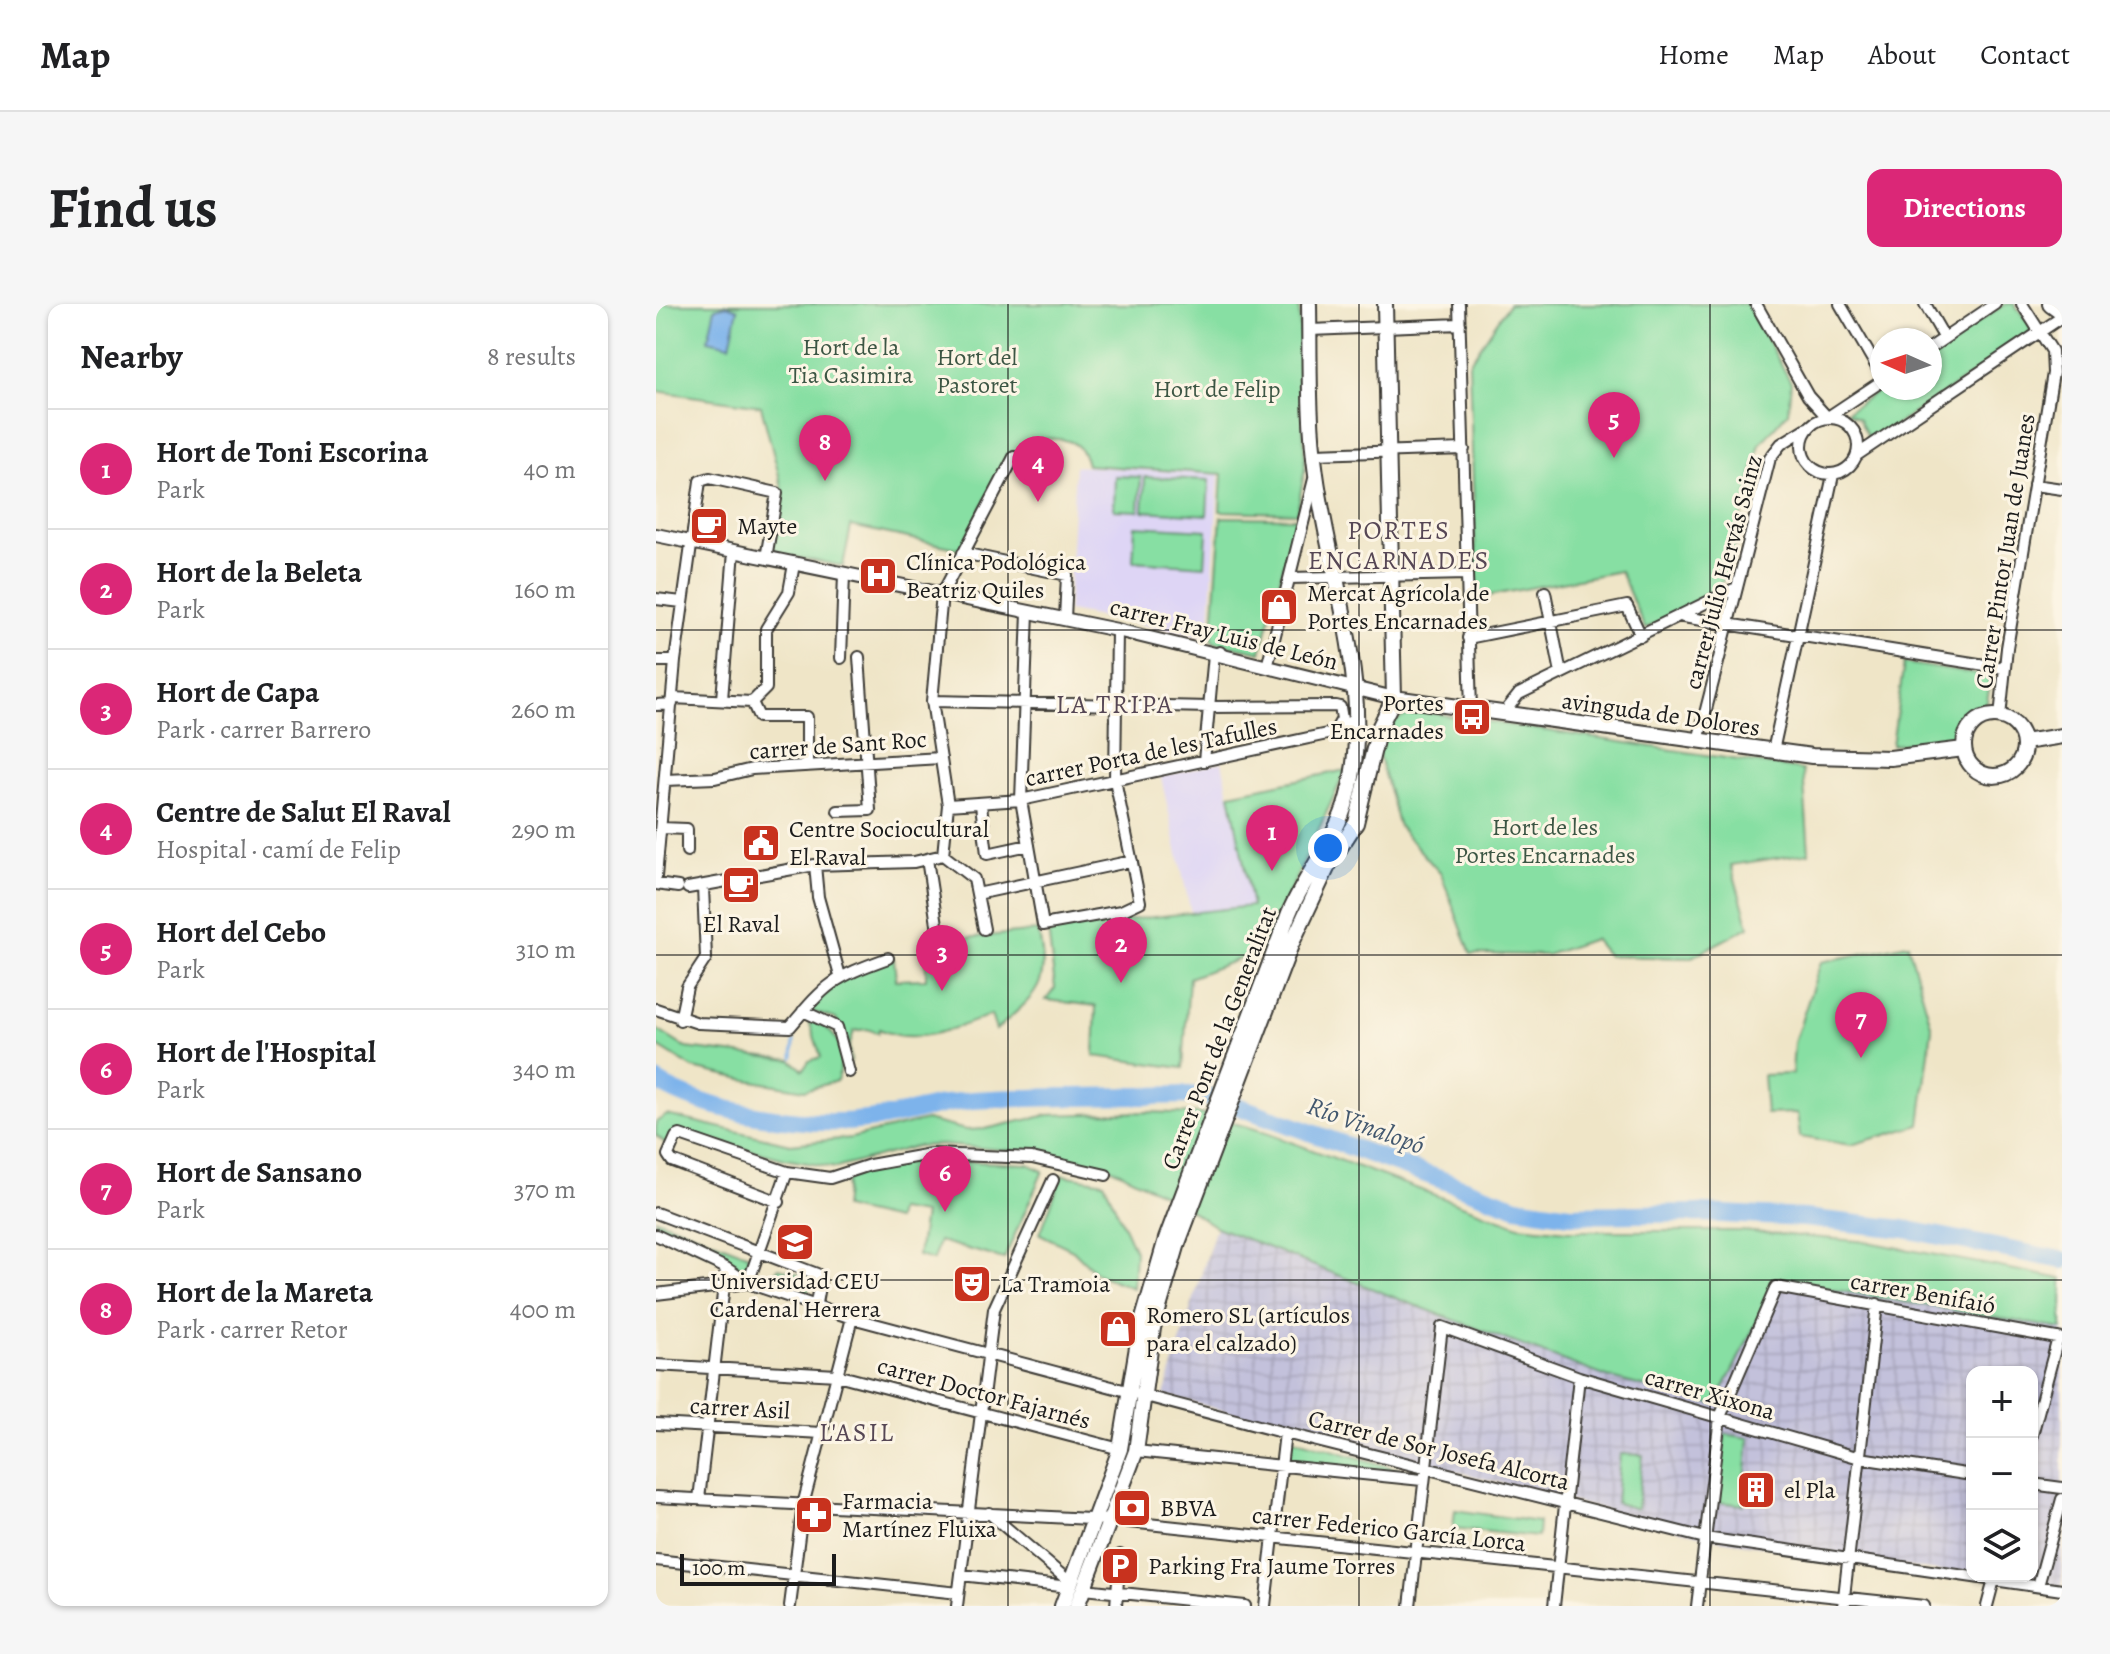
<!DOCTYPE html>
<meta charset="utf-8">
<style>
:root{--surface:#fff;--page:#f6f6f6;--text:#202124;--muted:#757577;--line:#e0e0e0;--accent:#db2777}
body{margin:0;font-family:Alegreya,serif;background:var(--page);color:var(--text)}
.controls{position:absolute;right:24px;bottom:24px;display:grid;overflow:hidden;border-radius:16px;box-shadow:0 2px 6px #0004}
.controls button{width:72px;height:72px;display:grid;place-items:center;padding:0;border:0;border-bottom:2px solid var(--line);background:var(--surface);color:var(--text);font:40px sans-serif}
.compass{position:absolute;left:1214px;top:24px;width:72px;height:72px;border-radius:50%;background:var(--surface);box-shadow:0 2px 6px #0004;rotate:273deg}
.scale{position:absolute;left:24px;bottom:20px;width:156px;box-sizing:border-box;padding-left:8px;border:4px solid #1c1c1c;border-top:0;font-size:22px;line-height:28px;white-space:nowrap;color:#1c1c1c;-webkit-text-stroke:6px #fcf5e5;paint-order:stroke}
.you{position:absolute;left:672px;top:544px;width:28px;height:28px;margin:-20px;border:6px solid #fff;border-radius:50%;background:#1a73e8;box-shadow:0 0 0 12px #1a73e833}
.badge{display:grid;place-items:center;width:52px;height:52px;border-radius:50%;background:var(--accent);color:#fff;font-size:26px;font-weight:700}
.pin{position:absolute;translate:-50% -66px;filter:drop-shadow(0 2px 4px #0008)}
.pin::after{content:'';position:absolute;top:42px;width:28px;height:24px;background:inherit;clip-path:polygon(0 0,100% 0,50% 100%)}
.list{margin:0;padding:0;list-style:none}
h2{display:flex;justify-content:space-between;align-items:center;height:104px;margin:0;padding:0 32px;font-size:34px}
h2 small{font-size:26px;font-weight:400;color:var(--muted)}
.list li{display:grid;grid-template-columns:52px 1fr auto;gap:24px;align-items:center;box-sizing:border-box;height:120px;padding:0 32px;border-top:2px solid var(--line)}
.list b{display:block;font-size:30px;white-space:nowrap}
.list p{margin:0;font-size:26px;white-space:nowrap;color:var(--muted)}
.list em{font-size:26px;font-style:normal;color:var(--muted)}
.icon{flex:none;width:44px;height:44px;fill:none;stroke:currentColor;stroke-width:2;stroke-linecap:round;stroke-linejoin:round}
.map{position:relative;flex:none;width:1406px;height:1302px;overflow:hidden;border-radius:16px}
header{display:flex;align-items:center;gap:48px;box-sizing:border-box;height:112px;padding:0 40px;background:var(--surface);border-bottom:2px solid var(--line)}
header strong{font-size:38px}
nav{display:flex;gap:44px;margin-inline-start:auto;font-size:28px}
.intro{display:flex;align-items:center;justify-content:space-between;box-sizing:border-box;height:192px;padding:0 48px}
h1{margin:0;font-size:56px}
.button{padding:20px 36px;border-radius:16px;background:var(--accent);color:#fff;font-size:28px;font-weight:700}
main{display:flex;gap:48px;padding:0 48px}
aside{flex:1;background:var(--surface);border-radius:16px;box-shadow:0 2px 6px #0004}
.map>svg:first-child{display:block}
</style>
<header>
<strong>Map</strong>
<nav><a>Home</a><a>Map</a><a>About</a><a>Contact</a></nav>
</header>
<div class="intro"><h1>Find us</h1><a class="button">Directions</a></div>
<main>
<aside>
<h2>Nearby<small>8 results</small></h2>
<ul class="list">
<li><span class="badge">1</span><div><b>Hort de Toni Escorina</b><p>Park</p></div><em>40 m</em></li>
<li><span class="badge">2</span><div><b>Hort de la Beleta</b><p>Park</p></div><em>160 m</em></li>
<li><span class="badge">3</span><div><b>Hort de Capa</b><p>Park · carrer Barrero</p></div><em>260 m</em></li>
<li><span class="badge">4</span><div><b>Centre de Salut El Raval</b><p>Hospital · camí de Felip</p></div><em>290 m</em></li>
<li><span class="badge">5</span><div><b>Hort del Cebo</b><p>Park</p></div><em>310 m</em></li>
<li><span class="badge">6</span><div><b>Hort de l'Hospital</b><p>Park</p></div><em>340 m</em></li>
<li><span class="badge">7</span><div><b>Hort de Sansano</b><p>Park</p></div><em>370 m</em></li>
<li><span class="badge">8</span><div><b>Hort de la Mareta</b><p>Park · carrer Retor</p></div><em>400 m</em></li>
</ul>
</aside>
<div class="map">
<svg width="1406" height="1302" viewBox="0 0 1406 1302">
<defs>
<pattern id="industrial-grid" width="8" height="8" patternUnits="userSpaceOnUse" patternTransform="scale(2)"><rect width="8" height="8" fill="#c3c1db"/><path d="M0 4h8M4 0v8" fill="none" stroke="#a7a5bb"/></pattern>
</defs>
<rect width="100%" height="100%" fill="#fcf5e5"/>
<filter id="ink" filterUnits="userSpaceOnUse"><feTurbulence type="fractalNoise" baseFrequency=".0125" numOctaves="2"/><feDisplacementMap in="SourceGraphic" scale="16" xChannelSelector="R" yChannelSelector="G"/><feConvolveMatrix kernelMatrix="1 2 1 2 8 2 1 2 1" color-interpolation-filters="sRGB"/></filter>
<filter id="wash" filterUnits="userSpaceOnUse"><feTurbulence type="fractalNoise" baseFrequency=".006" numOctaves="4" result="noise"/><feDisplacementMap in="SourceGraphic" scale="32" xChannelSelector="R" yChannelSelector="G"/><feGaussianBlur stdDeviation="1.8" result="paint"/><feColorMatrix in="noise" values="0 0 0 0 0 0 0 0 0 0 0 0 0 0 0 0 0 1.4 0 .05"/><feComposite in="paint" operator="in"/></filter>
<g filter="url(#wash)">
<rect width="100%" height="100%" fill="#efe5c7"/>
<!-- built -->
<path fill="#ded5f5" d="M419,162L563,171L553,333L412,307Z
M566,458L597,601L550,611L535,609L505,473Z"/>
<!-- industrial -->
<path fill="url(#industrial-grid)" d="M560,923L951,1073L1058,1101L1114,974L1406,1025V1283L1316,1272H1376V1068H1316V1272L1063,1236L508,1091Z"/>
<!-- green -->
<path fill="#87dfa3" stroke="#527e60" stroke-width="2" d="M0,0H643L649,164L641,209L564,207L566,170L431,161C425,133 407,135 383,134L373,144L352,151L305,245L195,222L187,262L115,249L127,187L105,102L0,87Z
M853,0H1091L1135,78L1132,108L1104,140L1071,273L1038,302L989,325L964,267L821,294L813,59Z
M1349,0H1358L1375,22L1373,33L1214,138L1203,115L1191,108L1226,84H1274V51Z
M459,172L485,173L483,207L458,206Z
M489,173L553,176L551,211L487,207Z
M565,213L640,214L605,348L556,338Z
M479,222L551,226L549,262L477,257Z
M1248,359L1330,372L1334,379L1331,398L1312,411L1294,435L1236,441Z
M762,407L1147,466L1153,549L1075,561L1093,623L1034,654L952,652L938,635L891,651L815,650L785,570L743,523L722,449L727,426L735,418Z
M690,466L607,646L533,674L527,764L438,752L440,702L390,696L399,684L392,625L596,602L574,490Z
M382,627C396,683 379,691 340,726L335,711C298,724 261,743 223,725L222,729L211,725L198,727L193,743L195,759L190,733L180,715L152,706L186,674L238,655L240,676L270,675V650L299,648V635Z
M1252,640L1276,724L1264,821L1195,841L1144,833L1141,809L1110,810L1107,771L1136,770L1138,739L1165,658Z
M153,717C184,725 190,748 181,777L149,786L91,776L37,764L0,741V725L30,744L135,756L147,766L153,757L165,753Z
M490,808L544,810L599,825L863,922L912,927H1085L1212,938L1406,975V1025L1122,976L1059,1101L951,1073L745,996L560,923L517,895L452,862H423L373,848L286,841L261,842L180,864L128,855L23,827L11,841L0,831V818L11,811L134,840L195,834L270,816L310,826L329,825L392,811Z
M269,856L372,860L387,867L348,955L283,937L277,956L262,952L268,910L242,906L240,916L187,904L190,877C211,860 244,860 269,856Z
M406,871L448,878L479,947L477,984L441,970L417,946L384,930Z
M0,915L91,950L93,954L88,966L0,926Z
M123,964L156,974L151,991L118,982L112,974Z
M1069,1130L1093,1134L1087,1201L1062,1198Z
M634,1134L762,1171L632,1157Z
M964,1150L987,1151L981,1205L960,1199Z
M799,1206L883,1218L882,1233L797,1224Z"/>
<!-- water -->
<path fill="#7db3eb" stroke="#4c6884" stroke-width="2" d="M71,1L82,5L74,41L52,36L59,4Z"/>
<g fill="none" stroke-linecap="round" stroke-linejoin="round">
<!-- stream -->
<path stroke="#7db3eb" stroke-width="3" d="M137,754L138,737"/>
<!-- river -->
<path stroke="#7db3eb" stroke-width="18" d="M0,777C51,809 152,824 211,816C248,812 281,799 318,796C389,792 460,793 531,791L559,794L861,903L914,911L1047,909L1148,914L1248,925L1406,956"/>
</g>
</g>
<g filter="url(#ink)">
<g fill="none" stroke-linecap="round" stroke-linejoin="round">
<defs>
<path id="minor" d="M803,0L815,406
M1100,0L1152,92L1171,113
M1184,0L1226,72
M1269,0L1288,33
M654,26L804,20
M1274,44L1339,0
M1172,113L1226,77
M1146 142a28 28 0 1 1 56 0a28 28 0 1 1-56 0Z
M659,150L808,145
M1201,151L1406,13
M1378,181L1406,185
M307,249L411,271L409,315
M634,274L811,270
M889,288L905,369
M0,295L26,298
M372,308L365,496L387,621L465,607L484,598L459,476L461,326
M1027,313L1348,364
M812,334L971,302L985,332
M185,354L188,270
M0,357H19
M611,363L658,175
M17,394L96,398L110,384V325L133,288L138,260
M66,395L78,247
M276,397L554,403L680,402L684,403L686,415L678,429
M96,398L103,413H151V461
M0,401L16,400
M847,410L863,390L1078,285
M1344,413L1351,344L1397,69L1396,47L1366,0
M1042,437L1114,154L1125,140L1151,124
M1117,447L1177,171
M548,457L558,350L564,348
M9,476L59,474L96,465L285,454
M292,501L365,496L685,427L698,414
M325,501L331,550L373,541
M182,507L214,506L203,353
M5,524L31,525V547
M287,551L292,501L276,397L286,290L358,153
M287,551L318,575L328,625
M271,555L282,627
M159,561L162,593L184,672
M0,573L19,357L44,177L54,174L121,189L110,254
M0,580L22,583
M32,584L159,561L258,558L287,551
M321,590L476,557
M0,705L42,719L134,723C172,678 177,674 232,654
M147,707L181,723L193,768
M24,716L31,683L50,654L47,583
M123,898L16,857L12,851L20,833L24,831L131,868L174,874L214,861L275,850L376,854L450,871
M0,909L161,970L164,977L160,999
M0,931L70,964L92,979L196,1014L629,1129L1049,1234L1406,1286
M0,990L92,979L131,868
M0,1061L181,1071L464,1145
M0,1120L166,1129
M1376,1131L1402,1034
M480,1147L766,1176
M1376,1180L1406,1184
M0,1193L454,1216L1268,1302
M43,1195L70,964
M333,1209L415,1279
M0,1256L302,1289
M305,1271L413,1283
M1382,1282L1406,1195
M428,1285L589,1302
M134,1302L147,1201L196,1014
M301,1302L338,1005L397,876
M460,1302L464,1251
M609,1302L629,1129
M754,1302L786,1023L923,1073L1204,1154L1316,1171
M898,1302L923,1073
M1041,1302L1064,1113L1120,983L1406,1035
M1187,1302L1221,1000
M1331,1302L1339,1272"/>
<path id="tertiary" d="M0,231L461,326L738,394"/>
<path id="secondary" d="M738,394L1156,452L1234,454L1308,445
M1308 442a30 30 0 1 1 60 0a30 30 0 1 1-60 0Z
M1368,438L1406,432
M406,1302L464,1145L484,1025L510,935L633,609C649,571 681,533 691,495C720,390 674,275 660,170C652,115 654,56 653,0
M421,1302L480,1147L497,1024L522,939L635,641L672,562L700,519L723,424L738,394L729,0"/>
<path id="primary" d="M1395,0L1406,8"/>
</defs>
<!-- minor casing -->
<use href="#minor" stroke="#3c3a36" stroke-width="14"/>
<!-- tertiary casing -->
<use href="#tertiary" stroke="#3c3a36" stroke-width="16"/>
<!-- secondary casing -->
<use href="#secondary" stroke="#3c3a36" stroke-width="18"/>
<!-- primary casing -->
<use href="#primary" stroke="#3c3a36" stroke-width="20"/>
<!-- minor -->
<use href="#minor" stroke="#fff" stroke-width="10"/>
<!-- tertiary -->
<use href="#tertiary" stroke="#fff" stroke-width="12"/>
<!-- secondary -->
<use href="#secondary" stroke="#fff" stroke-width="14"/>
<!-- primary -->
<use href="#primary" stroke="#fff" stroke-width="16"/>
</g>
</g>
<!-- grid -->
<path fill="none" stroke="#1c1c1c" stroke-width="2" stroke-opacity="0.55" d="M352,0V1302M703,0V1302M1054,0V1302M0,326H1406M0,651H1406M0,976H1406"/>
<!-- icons -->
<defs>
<symbol id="cafe-square" viewBox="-11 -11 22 22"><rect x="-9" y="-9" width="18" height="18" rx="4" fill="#c8321e" stroke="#fcf5e5"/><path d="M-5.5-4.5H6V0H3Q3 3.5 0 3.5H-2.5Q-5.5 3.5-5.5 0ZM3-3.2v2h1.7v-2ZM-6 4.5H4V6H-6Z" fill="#fff"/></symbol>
<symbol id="hospital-square" viewBox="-11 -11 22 22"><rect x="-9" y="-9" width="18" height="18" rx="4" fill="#c8321e" stroke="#fcf5e5"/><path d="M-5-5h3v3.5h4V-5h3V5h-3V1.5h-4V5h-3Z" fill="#fff"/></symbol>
<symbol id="shop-square" viewBox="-11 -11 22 22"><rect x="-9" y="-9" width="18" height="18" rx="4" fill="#c8321e" stroke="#fcf5e5"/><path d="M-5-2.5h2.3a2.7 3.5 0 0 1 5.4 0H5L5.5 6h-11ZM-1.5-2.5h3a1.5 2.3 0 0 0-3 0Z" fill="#fff"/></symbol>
<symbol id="bus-square" viewBox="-11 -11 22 22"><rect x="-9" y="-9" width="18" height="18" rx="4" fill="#c8321e" stroke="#fcf5e5"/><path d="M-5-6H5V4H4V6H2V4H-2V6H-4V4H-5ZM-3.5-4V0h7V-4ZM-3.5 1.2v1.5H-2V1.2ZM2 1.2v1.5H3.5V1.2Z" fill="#fff"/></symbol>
<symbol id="civic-square" viewBox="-11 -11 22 22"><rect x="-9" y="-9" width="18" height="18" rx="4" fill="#c8321e" stroke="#fcf5e5"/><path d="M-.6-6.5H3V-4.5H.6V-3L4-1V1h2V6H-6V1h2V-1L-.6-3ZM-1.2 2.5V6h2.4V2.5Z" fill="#fff"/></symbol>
<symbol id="university-square" viewBox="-11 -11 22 22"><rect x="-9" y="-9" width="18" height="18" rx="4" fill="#c8321e" stroke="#fcf5e5"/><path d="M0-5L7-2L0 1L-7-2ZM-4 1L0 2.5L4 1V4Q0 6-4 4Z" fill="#fff"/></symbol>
<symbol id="theatre-square" viewBox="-11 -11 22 22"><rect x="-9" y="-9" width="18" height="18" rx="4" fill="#c8321e" stroke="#fcf5e5"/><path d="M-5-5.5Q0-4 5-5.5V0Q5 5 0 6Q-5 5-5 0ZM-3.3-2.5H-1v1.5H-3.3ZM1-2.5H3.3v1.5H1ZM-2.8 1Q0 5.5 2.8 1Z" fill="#fff"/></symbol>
<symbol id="building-square" viewBox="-11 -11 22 22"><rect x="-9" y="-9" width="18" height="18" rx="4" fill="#c8321e" stroke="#fcf5e5"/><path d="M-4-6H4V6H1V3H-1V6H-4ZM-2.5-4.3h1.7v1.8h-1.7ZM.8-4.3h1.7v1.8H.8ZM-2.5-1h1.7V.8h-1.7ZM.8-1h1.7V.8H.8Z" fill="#fff"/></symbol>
<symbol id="bank-square" viewBox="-11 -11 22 22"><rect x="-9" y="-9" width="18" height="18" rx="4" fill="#c8321e" stroke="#fcf5e5"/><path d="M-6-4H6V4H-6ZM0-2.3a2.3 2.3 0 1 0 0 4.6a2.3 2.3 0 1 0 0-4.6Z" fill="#fff"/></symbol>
<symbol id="pharmacy-square" viewBox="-11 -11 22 22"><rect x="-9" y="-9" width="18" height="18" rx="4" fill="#c8321e" stroke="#fcf5e5"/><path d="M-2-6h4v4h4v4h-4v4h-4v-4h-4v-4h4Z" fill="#fff"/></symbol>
<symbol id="parking-square" viewBox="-11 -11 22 22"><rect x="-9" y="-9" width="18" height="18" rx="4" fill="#c8321e" stroke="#fcf5e5"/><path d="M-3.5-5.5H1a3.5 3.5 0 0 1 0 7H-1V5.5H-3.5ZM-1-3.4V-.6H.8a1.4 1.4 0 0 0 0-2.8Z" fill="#fff"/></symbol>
</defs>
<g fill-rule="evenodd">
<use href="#cafe-square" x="31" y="200" width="44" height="44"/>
<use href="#hospital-square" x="200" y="250" width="44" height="44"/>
<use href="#shop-square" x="601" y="281" width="44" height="44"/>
<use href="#bus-square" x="794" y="391" width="44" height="44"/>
<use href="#civic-square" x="83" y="517" width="44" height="44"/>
<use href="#cafe-square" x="63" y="559" width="44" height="44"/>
<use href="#university-square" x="117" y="916" width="44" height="44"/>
<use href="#theatre-square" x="294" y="958" width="44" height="44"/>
<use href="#shop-square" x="440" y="1003" width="44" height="44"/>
<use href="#building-square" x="1078" y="1164" width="44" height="44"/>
<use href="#bank-square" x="454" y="1182" width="44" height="44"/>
<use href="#pharmacy-square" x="136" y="1189" width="44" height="44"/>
<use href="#parking-square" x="442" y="1240" width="44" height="44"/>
</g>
<g text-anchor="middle" stroke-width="6" stroke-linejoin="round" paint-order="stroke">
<!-- park labels -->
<g font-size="24" fill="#3c5644" stroke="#fcf5e5">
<text x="195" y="51">Hort de la<tspan x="195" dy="28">Tia Casimira</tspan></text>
<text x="321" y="61">Hort del<tspan x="321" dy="28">Pastoret</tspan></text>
<text x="561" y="93">Hort de Felip</text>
<text x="889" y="531">Hort de les<tspan x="889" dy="28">Portes Encarnades</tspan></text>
</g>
<!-- poi labels -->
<g font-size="24" fill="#1c1c1c" stroke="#fcf5e5" text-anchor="start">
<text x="81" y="230">Mayte</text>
<text x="250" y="266">Clínica Podológica<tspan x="250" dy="28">Beatriz Quiles</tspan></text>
<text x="651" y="297">Mercat Agrícola de<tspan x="651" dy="28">Portes Encarnades</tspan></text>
<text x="788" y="407" text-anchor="end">Portes<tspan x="788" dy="28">Encarnades</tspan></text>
<text x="133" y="533">Centre Sociocultural<tspan x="133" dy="28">El Raval</tspan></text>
<text x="85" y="628" text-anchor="middle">El Raval</text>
<text x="139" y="985" text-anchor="middle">Universidad CEU<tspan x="139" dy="28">Cardenal Herrera</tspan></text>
<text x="344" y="988">La Tramoia</text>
<text x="490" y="1019">Romero SL (artículos<tspan x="490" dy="28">para el calzado)</tspan></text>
<text x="1128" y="1194">el Pla</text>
<text x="186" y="1205">Farmacia<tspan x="186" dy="28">Martínez Fluixa</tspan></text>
<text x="504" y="1212">BBVA</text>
<text x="492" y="1270">Parking Fra Jaume Torres</text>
</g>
<!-- street labels -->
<g font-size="24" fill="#1c1c1c" stroke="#fcf5e5">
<text transform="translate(1349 247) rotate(-81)" y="8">Carrer Pintor Juan de Juanes</text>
<text transform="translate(1067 268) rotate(-75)" y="8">carrer Julio Hervás Sainz</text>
<text transform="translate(568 330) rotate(14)" y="8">carrer Fray Luis de León</text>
<text transform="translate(1005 410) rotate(8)" y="8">avinguda de Dolores</text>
<text transform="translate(182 441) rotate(-4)" y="8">carrer de Sant Roc</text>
<text transform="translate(495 448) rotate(-12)" y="8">carrer Porta de les Tafulles</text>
<text transform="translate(563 734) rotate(-69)" y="8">Carrer Pont de la Generalitat</text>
<text transform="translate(1267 989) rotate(10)" y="8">carrer Benifaió</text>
<text transform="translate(328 1089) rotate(15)" y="8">carrer Doctor Fajarnés</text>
<text transform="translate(1054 1090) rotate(16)" y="8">carrer Xixona</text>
<text transform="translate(84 1104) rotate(3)" y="8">carrer Asil</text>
<text transform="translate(783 1146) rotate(14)" y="8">Carrer de Sor Josefa Alcorta</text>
<text transform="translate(733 1225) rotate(6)" y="8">carrer Federico García Lorca</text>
</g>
<!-- neighbourhood labels -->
<g font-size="26" letter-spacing="2" fill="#564755" stroke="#fcf5e5">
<text x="743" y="235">PORTES<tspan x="743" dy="30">ENCARNADES</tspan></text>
<text x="459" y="409">LA TRIPA</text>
<text x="201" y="1137">L'ASIL</text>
</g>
<!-- water labels -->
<g font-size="26" font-style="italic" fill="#43586f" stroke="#fcf5e5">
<text transform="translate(710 821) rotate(20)" y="9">Río Vinalopó</text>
</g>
</g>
</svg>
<div class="controls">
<button>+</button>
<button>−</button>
<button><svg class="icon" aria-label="layers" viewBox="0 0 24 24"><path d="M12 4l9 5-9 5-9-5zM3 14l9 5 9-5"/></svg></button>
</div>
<svg class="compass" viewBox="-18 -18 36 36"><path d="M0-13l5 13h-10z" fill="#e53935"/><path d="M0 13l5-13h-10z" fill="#757577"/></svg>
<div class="scale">100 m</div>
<div class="you"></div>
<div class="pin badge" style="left:616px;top:567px">1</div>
<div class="pin badge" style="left:465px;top:679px">2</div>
<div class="pin badge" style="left:286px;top:687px">3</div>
<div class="pin badge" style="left:382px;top:198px">4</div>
<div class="pin badge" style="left:958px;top:154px">5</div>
<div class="pin badge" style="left:289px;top:908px">6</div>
<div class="pin badge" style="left:1205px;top:754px">7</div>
<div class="pin badge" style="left:169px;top:177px">8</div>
</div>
</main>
